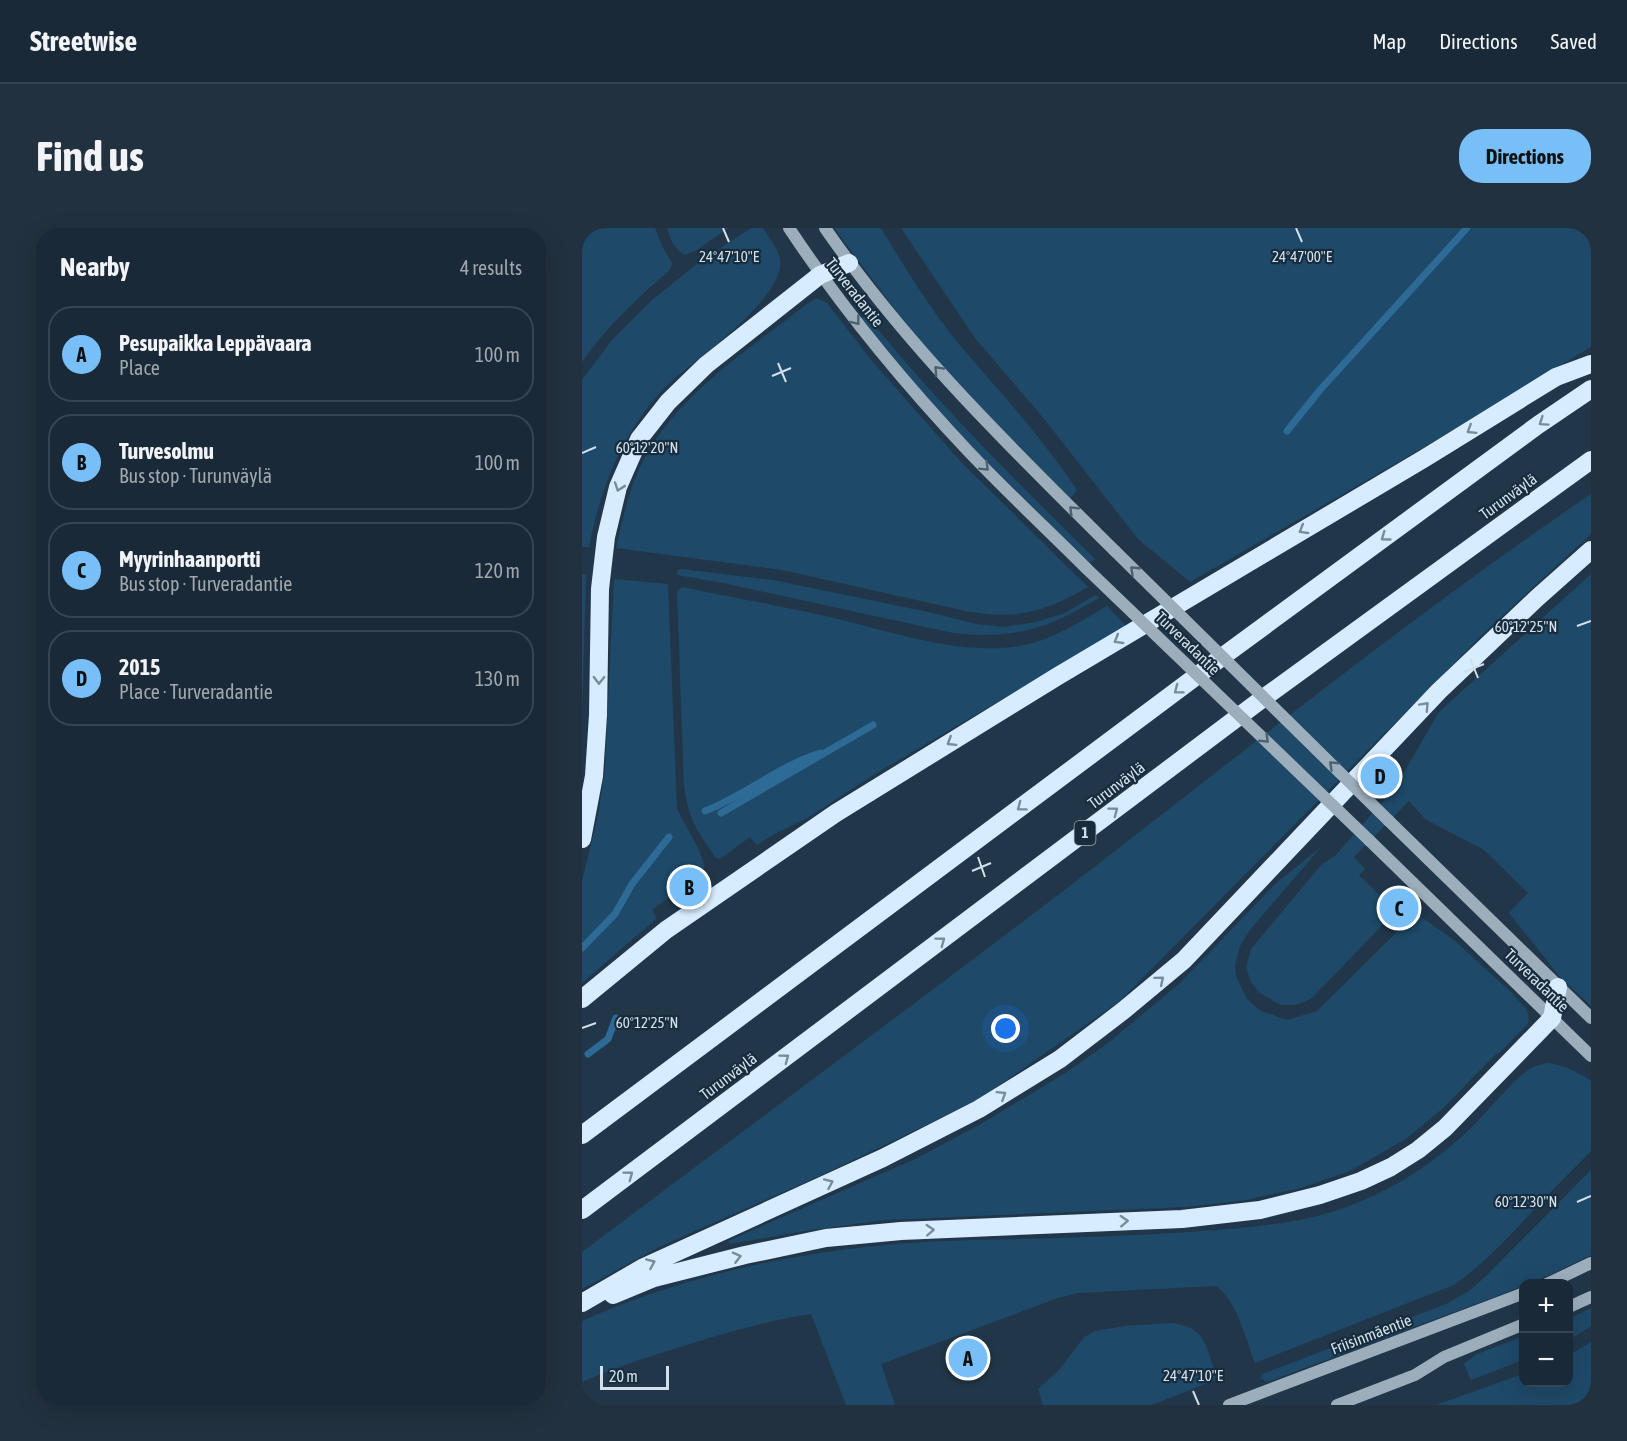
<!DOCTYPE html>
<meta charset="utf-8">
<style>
:root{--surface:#192937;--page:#22313f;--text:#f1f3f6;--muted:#9fa6ad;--line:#374552;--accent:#78bff7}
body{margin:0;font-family:"Asap Condensed",sans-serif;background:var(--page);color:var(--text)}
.controls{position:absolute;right:18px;bottom:18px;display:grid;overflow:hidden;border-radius:12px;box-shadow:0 6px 24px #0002}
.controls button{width:54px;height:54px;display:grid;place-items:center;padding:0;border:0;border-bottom:2px solid var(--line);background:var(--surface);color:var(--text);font:30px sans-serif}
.scale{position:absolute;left:18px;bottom:15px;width:69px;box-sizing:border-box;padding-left:6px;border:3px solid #d2e0eb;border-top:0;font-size:16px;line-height:21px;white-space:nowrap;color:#d2e0eb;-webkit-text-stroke:4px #172d3e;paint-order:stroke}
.you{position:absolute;left:424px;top:801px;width:21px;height:21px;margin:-15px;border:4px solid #fff;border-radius:50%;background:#1a73e8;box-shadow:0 0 0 9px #1a73e833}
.badge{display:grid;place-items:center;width:39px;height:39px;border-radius:50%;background:var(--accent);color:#111;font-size:20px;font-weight:700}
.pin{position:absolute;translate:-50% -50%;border:3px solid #fff;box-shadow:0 2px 6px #0006}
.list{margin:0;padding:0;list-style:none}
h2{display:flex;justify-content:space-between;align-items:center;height:78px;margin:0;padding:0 24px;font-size:26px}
h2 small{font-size:20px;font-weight:400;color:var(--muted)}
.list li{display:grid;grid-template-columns:39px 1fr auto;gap:18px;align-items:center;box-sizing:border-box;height:96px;margin:0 12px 12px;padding:0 12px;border:2px solid var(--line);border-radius:24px}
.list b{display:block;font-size:22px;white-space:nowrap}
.list p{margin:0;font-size:20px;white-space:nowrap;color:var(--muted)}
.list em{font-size:20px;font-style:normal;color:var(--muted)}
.map{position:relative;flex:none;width:1009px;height:1177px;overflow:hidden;border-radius:24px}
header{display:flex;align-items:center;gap:36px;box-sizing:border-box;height:84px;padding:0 30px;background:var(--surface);border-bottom:2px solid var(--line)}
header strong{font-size:28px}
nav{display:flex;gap:33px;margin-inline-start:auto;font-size:21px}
.intro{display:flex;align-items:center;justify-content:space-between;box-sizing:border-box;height:144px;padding:0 36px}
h1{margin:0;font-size:42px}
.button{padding:15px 27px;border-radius:24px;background:var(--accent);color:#111;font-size:21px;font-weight:700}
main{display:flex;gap:36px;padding:0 36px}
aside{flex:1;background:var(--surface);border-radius:24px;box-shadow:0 6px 24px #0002}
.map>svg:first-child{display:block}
</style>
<header>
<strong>Streetwise</strong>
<nav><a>Map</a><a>Directions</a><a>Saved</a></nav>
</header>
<div class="intro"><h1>Find us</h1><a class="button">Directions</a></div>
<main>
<aside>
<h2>Nearby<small>4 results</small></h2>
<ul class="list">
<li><span class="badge">A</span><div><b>Pesupaikka Leppävaara</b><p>Place</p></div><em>100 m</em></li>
<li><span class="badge">B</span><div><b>Turvesolmu</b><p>Bus stop · Turunväylä</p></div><em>100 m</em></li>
<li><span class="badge">C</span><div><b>Myyrinhaanportti</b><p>Bus stop · Turveradantie</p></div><em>120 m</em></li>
<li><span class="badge">D</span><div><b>2015</b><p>Place · Turveradantie</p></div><em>130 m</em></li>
</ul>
</aside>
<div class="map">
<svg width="1009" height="1177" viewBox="0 0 1009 1177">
<rect width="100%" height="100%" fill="#213749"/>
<!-- green -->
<path fill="#1e4968" d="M0,0H73L80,18L90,35C89,44 79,49 73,55C46,79 20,105 0,134Z
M85,0H146L115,22L103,27C93,23 87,9 85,0Z
M169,0H181C186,9 197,21 198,32C203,69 117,129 92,151C79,162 65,179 56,193C30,231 16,274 7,319H0V152L30,112L70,72L116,35Z
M252,0H299C323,40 347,79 376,115C417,163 460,209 495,262L487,272L389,174L326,99Z
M319,0H1009V119L839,221L608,354L556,311L463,192L393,110Z
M235,70L245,75L290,133L379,234L506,359C463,384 437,391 388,384L200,342L34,320C41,290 47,260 61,233C97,165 166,122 225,76Z
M284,87C355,175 432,251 513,331L508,335L395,224L332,157L278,91Z
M1009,266V306L905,402L538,773L396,872L242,946L77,1019L0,1061V1024C167,898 336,774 502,647C669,518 834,385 1009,266Z
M99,341L191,352L351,385L394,396L422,399L454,394L483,385L513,367L517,370C463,402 433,411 371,405L141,355L95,347L96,342Z
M0,346L4,347L0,489Z
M1009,346V778L978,749L927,685L946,665L902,622L843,591L827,573L772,629L783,641L777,647L814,683L729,771L713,777H698L677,764L669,754L664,740L669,721L739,637L754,627L814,558L857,484Z
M32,351L86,356L95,581C102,596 125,630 122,643L70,682L75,690L0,755V653L16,588L23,541Z
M100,359C149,369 199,378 248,389C308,403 376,428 437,418C469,413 498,394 525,378L544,398L288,549L227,589L189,608L175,617L168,609L138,631L134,630C115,603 106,591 102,557L95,363Z
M739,619L668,702L658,718L653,738L654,748L665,771L679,783L705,792L735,783L834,685L873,713L929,764L945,782L947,792L945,797L918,824L912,828L860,881L824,911L768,943L719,960L664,972L604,979L303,992L229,1002L148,1016L146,1013L333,931L397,897L485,844L526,815L598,755L693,656Z
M966,835C982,837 996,844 1009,853V923C993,940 976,956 960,973C931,1004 907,1032 872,1057L673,1135C664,1112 655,1072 634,1058L496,1065L476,1070L299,1136L313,1177H264L229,1086C183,1093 139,1106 95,1120C63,1130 31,1140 0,1154V1093C123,1038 258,1015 393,1012C469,1010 544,1009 620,1003C661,1000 703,997 743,986C800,970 850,938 892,897C906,883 936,846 951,839C956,837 961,836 966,835Z
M1009,942V1027L957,1052L942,1056L941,1058L931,1062L685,1154L678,1150L680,1146L864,1076L887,1063L903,1049Z
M1009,1080V1098L987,1112V1091Z
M590,1095C624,1099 623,1117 634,1146L633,1152L570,1177H461L456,1161L477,1142L502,1109L513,1103L543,1098Z
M941,1108V1132L889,1152L882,1136L893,1127Z
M1009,1114V1177H854L941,1146L942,1154H987V1127Z"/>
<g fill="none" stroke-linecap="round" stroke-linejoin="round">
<!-- stream -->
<path stroke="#2e6a96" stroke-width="7" d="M705,203L738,162L885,0
M123,583C164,567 197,538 238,525
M139,585L291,497
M0,720L33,686L50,656L87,609
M6,826L26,811L34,790"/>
<!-- secondary -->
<path stroke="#9caebc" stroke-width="12" d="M207,0C260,80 321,154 387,224C425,264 465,301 504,340
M243,0C326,120 430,221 533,323
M807,593L1009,790
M788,613L1009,828
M965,1056L1009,1035
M987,1079L1009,1069
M647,1177L942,1065
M755,1177L833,1147L862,1129L942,1096"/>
<!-- highway -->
<path stroke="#d7edff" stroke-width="18" d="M0,611L12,548L16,487L18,361L24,309L36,259L57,211L86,174L124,137L238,47L267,35
M0,771L84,702L254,585L476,448L843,230L974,149L1009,136
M0,907L644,426L956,197L1009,161
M0,982L676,474L1009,232
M31,1067L72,1050L163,1027L244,1010L319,1003L600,991L678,982L738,967L779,953L809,939L836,922L863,900L970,790L976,759
M0,1075L60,1040L301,930L397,881L478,831L542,782L602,732L857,463L955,370L1009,322"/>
<!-- secondary-bridge -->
<path stroke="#9caebc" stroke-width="12" d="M533,323L807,593
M504,340L788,613"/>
</g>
<!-- one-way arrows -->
<defs><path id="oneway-chevron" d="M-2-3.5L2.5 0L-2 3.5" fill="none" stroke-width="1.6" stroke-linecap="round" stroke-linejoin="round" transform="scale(1.5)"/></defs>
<g stroke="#4c6170">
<use href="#oneway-chevron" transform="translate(274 93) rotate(52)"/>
<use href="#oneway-chevron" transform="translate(356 142) rotate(-133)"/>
<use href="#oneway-chevron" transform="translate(403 239) rotate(45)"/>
<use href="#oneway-chevron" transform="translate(491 282) rotate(-135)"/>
<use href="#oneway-chevron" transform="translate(552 342) rotate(-136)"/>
<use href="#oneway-chevron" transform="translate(683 511) rotate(44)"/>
<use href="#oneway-chevron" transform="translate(751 537) rotate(-136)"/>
</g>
<g stroke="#778d9e">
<use href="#oneway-chevron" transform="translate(961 194) rotate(145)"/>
<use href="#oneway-chevron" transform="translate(889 202) rotate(148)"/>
<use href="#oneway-chevron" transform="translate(37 259) rotate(109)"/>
<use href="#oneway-chevron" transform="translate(721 302) rotate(149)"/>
<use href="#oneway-chevron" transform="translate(803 309) rotate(144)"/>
<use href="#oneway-chevron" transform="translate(536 412) rotate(149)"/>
<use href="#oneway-chevron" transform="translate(17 452) rotate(91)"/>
<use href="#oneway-chevron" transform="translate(596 462) rotate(143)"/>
<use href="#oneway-chevron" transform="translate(843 478) rotate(-47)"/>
<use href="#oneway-chevron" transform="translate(369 514) rotate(148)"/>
<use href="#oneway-chevron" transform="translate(439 579) rotate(143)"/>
<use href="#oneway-chevron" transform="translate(532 583) rotate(-37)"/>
<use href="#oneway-chevron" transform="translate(359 713) rotate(-37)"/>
<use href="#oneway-chevron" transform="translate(578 752) rotate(-40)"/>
<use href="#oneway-chevron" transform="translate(203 830) rotate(-37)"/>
<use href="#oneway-chevron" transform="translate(420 867) rotate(-32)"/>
<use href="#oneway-chevron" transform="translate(47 947) rotate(-37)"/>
<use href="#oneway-chevron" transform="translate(247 955) rotate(-24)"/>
<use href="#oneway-chevron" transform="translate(542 993) rotate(-3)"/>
<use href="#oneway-chevron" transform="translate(348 1002) rotate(-3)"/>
<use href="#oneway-chevron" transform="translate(155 1029) rotate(-14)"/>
<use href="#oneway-chevron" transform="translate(69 1035) rotate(-24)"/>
</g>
<!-- ticks -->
<path fill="none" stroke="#d2e0eb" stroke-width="2" d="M141,0L147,14M714,0L720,14M196,135L204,154M190,148L209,140M0,225L14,219M995,398L1009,393M888,430L896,450M882,444L902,436M396,629L403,649M390,643L409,635M0,800L14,795M995,974L1009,968M611,1163L617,1177"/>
<g text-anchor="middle" stroke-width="4.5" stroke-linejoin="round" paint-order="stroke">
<!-- shield labels -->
<rect fill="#172d3e" stroke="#9aaab7" stroke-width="1.5" x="492.5" y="593" width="21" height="24" rx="4.5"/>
<g font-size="15" font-weight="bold" fill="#d2e0eb">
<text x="503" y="610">1</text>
</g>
<!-- street labels -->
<g font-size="16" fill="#d2e0eb" stroke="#172d3e">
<text transform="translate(273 64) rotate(52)" y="6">Turveradantie</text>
<text transform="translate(926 268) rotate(-36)" y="6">Turunväylä</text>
<text transform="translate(606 415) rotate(44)" y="6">Turveradantie</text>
<text transform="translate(534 557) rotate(-37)" y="6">Turunväylä</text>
<text transform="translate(955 752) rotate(44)" y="6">Turveradantie</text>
<text transform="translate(146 848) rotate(-37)" y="6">Turunväylä</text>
<text transform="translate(789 1106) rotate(-21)" y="6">Friisinmäentie</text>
</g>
</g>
<g font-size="15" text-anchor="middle" fill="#d2e0eb" stroke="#172d3e" stroke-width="4.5" stroke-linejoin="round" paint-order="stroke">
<text x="147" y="34">24°47'10"E</text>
<text x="720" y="34">24°47'00"E</text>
<text x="65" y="225">60°12'20"N</text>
<text x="944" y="404">60°12'25"N</text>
<text x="65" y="800">60°12'25"N</text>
<text x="944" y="979">60°12'30"N</text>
<text x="611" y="1153">24°47'10"E</text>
</g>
</svg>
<div class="controls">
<button>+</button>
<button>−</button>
</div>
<div class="scale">20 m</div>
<div class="you"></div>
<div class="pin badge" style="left:386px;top:1130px">A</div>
<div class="pin badge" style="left:107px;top:659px">B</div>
<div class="pin badge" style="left:817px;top:680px">C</div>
<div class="pin badge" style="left:798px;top:548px">D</div>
</div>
</main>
